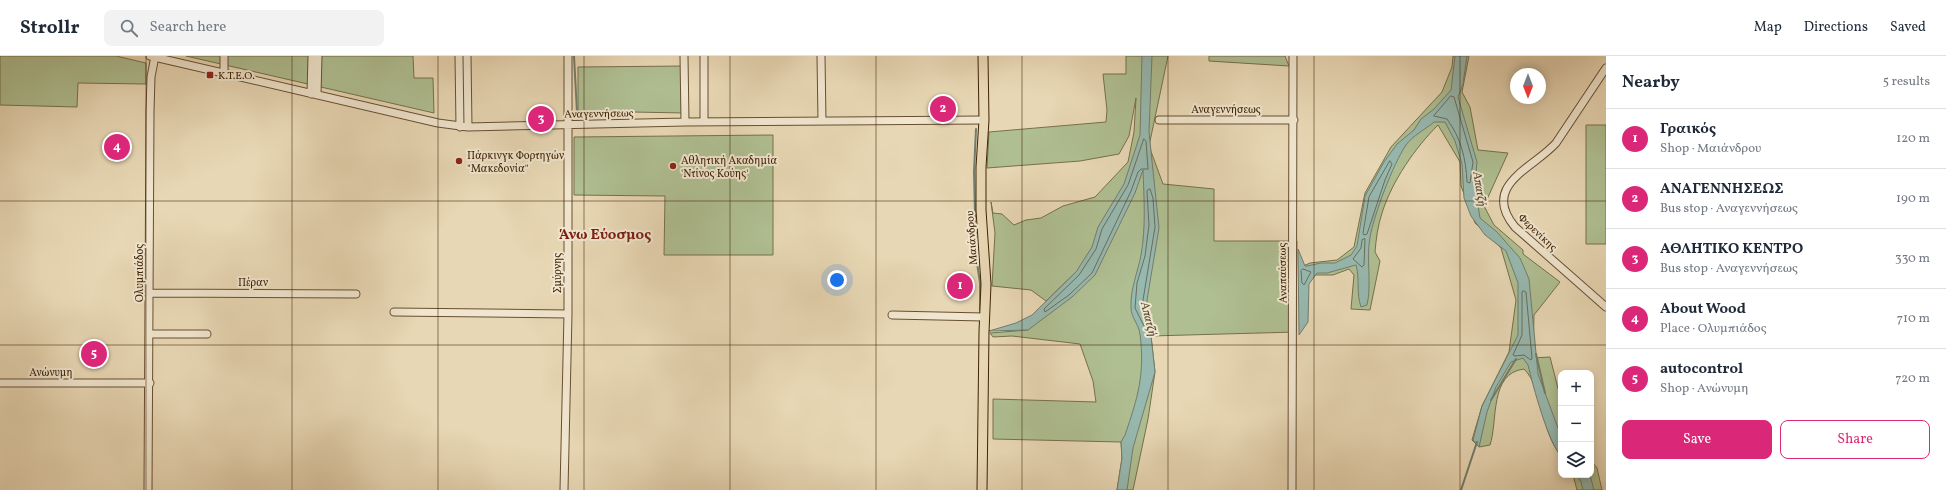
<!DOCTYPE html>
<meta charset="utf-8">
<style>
:root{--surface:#fff;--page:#f2f2f3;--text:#1f2937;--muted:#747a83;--line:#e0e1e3;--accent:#db2777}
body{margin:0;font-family:Vollkorn,serif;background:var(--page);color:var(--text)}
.controls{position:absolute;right:12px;bottom:12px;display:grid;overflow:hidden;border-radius:8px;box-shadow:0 2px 10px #0003}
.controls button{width:36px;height:36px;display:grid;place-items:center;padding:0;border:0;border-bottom:1px solid var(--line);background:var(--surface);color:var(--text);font:20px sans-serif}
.compass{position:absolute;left:1510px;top:12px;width:36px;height:36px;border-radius:50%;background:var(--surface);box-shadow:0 2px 10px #0003;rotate:180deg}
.you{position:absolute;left:837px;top:224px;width:14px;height:14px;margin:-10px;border:3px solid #fff;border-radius:50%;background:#1a73e8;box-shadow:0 0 0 6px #1a73e833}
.badge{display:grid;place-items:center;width:26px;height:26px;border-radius:50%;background:var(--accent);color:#fff;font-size:13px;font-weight:700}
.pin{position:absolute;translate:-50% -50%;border:2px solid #fff;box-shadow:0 1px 4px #0006}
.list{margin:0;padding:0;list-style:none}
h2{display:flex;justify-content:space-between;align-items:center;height:52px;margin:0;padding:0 16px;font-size:17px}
h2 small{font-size:13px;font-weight:400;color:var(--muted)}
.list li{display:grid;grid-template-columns:26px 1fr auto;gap:12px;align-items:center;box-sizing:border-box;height:60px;padding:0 16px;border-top:1px solid var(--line)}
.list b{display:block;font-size:15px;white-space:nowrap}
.list p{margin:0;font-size:13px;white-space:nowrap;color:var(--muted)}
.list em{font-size:13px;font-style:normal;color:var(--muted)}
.actions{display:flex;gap:8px;padding:12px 16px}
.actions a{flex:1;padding:9px 0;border:1px solid var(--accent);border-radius:8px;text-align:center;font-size:14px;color:var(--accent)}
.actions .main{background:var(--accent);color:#fff}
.icon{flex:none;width:22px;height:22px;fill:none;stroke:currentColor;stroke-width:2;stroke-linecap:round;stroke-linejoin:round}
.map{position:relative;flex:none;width:1606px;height:434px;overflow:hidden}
header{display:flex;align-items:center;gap:24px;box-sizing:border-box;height:56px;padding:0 20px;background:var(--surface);border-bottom:1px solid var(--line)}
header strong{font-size:19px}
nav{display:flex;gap:22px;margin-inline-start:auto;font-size:14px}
.search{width:280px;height:36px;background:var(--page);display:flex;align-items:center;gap:10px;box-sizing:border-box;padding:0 14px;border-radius:8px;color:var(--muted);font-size:15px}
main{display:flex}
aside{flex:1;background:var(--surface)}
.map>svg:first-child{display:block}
</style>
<header>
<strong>Strollr</strong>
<div class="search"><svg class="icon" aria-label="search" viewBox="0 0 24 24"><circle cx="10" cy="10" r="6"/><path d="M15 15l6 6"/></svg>Search here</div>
<nav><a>Map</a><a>Directions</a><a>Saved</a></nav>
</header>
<main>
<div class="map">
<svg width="1606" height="434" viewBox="0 0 1606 434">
<rect width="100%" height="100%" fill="#e8d7b4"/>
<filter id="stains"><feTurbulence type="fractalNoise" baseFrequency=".005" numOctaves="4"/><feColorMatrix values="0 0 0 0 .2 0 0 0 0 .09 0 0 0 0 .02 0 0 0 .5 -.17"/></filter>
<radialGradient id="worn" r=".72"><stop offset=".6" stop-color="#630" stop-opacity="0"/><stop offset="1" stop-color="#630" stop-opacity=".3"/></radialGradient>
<!-- green -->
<path fill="#afbf92" stroke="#76704c" d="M0,0H116L146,7V28L78,27L77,51L0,49Z
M186,0H413L414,22H433L434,57Z
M1126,0H1168L1149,90L1163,128L1214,133V185H1297L1296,276L1151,280L1155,316L1148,363L1133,434H1117L1122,402L1121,386L993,383V343L1096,346L1093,325L1080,288L1012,280L993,281L990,277L1028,274L1076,216L1046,245L1031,234L992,230L995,177L991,146L993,157L1002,158L1014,169L1026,164L1041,162L1063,150L1095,141L1128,106L1134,76L1136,42L1129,80L1119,98L1080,105L987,112L989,76L1106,66L1107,54L1103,18H1126Z
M1209,0H1285L1289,10L1209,5Z
M1453,0H1469L1462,36L1470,51L1478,94L1508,97L1484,150L1494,169L1523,194V198L1560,226L1534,259L1533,302L1550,301L1561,344V399C1540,376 1544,333 1524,313C1489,317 1498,366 1490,389L1479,391L1472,384L1482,350L1509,296L1516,244L1501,192L1475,167L1461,130L1460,106L1438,69C1415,92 1392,125 1382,157C1378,169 1376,183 1375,196L1380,205L1370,254L1351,253L1354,219L1349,213L1333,219H1315L1308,222L1301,211L1310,207L1337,204L1354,191L1365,137L1391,91L1442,36L1452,11Z
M685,10V57L578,55V11Z
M1586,69H1606V188H1586Z
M773,79V199H664L665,140L574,139V81Z
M1591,405L1597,412L1602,434H1577L1573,419H1591Z"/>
<!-- water -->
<path fill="#97b9b0" stroke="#737d6c" d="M1142,0H1152L1149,76L1159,172L1147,244L1155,316L1133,392L1127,434H1117L1122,402L1121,386L1125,379C1138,341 1145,318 1140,278C1139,269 1131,261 1131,252C1130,233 1138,216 1141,199C1146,171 1144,142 1143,114L1135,137L1095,219L1072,241L1028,274L989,275L1016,267L1032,259L1076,216L1092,191L1098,171L1124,128L1140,79Z
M1455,0H1467L1463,28L1458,41L1477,106L1475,129L1480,162L1497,176L1520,202L1529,223L1538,318L1561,380V400C1548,386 1533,330 1528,309L1523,302L1511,306L1496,331L1487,356L1479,391L1473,384L1482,350L1518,279V227L1506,195L1485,179L1471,160L1464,142L1462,108L1455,85L1445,66H1434C1426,73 1412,80 1406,89C1393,108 1374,159 1370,181C1366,203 1372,229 1367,249L1361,251C1356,237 1360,223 1356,209L1327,217H1317L1309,228L1308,266L1299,279L1298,193L1305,210H1307L1321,207H1335L1351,199L1357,190L1365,140L1384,106L1397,88L1414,74L1421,63L1434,53L1451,34Z
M1577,419H1590L1594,434H1583L1581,426Z"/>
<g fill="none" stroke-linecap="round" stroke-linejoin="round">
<!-- shore -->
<path stroke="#6a6e5a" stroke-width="1" d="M1451,40L1454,41L1473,106L1470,127L1467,126C1466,103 1461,82 1447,63L1434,60Z
M1144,83L1146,85L1148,113H1141L1138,116L1131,135L1092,217L1069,239L1045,256L1044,253L1079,219L1096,193L1102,173L1128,129Z
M1390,105L1392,108L1385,124L1367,178L1364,179L1363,177L1369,141Z
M1150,133L1153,142L1155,171L1143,244L1146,268L1144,270L1135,252L1137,227L1145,200L1149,169L1147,135Z
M1365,183L1364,209L1362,211L1353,203L1361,192L1362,184Z
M1303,213L1311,216L1304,229L1302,227L1301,215Z
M1524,235L1526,236L1532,302L1531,304L1524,299L1515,300L1513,299L1522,279V236Z"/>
<!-- stream -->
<path stroke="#737d6c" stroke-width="2" d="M574,0L577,56
M976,73L974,116L976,200L980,227V254
M1536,298L1545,337
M1491,344L1516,303
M1461,434L1477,386"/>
<defs>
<path id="minor" d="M150,0L438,67L468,71L685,66L984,64
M224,0V18
M459,0L460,71
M467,0L468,71
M684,0L685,66
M704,0V66
M821,0L822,65
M1606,12L1556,87C1534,112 1480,129 1515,171L1606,251
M311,38L312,0
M317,39L318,0
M1159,64H1294
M150,237L356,238
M394,256L568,258
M892,259L984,261
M151,278H207
M0,327H150
M148,434L150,56L151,21L155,0
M564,434L568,258V0
M1292,434L1293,0"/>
<path id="major" d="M982,434L984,276L986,228L981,154V111L984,64L983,0"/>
</defs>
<!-- minor casing -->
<use href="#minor" stroke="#684f31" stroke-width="9"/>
<!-- major casing -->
<use href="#major" stroke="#3e2205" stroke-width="11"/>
<!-- minor -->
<use href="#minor" stroke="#f0e5ce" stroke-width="7"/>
<!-- major -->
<use href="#major" stroke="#e8d7b4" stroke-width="9"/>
</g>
<!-- grid -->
<path fill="none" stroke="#3e2205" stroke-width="1" stroke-opacity="0.55" d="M146,0V434M292,0V434M438,0V434M584,0V434M730,0V434M876,0V434M1022,0V434M1168,0V434M1314,0V434M1460,0V434M0,145H1606M0,289H1606"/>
<!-- markers -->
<g fill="#8f2418" stroke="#f0e5ce" stroke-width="1.5">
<rect x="206" y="15" width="8" height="8" rx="2"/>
<circle cx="459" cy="105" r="4"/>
<circle cx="673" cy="110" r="4"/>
</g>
<g text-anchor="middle" stroke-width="4" stroke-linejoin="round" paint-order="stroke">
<!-- poi labels -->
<g font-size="11" fill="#3e2205" stroke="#f0e5ce" text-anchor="start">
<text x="218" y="23">K.T.E.O.</text>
<text x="467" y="103">Πάρκινγκ Φορτηγών<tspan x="467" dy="13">"Μακεδονία"</tspan></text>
<text x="681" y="108">Αθλητική Ακαδημία<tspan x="681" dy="13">'Ντίνος Κούης'</tspan></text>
</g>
<!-- street labels -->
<g font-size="11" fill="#3e2205" stroke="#f0e5ce">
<text x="1226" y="57">Αναγεννήσεως</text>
<text transform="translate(599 57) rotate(-1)" y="4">Αναγεννήσεως</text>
<text transform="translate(1538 176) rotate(43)" y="4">Φερενίκης</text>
<text transform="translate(971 182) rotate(-94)" y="4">Μαιάνδρου</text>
<text transform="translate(139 217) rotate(-90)" y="4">Ολυμπιάδος</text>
<text transform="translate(557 217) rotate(-90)" y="4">Σμύρνης</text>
<text transform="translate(1282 217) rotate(-91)" y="4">Αναπαύσεως</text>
<text x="253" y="230">Πέραν</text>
<text x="51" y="320">Ανώνυμη</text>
</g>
<!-- water labels -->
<g font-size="12" font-style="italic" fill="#544830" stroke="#f0e5ce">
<text transform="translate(1480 133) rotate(81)" y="4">Απατζή</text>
<text transform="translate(1149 263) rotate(76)" y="4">Απατζή</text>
</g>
<!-- district labels -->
<g font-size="15" font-weight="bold" fill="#7a1f14" stroke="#f0e5ce">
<text x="605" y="183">Άνω Εύοσμος</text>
</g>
</g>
<rect width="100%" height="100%" filter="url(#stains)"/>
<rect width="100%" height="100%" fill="url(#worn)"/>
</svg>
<div class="controls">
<button>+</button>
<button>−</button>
<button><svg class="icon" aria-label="layers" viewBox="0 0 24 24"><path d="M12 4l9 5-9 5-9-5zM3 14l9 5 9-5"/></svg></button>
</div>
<svg class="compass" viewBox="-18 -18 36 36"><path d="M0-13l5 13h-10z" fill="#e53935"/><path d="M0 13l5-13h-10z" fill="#747a83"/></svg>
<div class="you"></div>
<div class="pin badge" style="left:960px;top:230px">1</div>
<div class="pin badge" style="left:943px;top:53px">2</div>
<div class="pin badge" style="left:541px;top:63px">3</div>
<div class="pin badge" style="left:117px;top:91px">4</div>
<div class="pin badge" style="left:94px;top:298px">5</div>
</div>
<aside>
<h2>Nearby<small>5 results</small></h2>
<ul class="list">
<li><span class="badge">1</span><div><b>Γραικός</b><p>Shop · Μαιάνδρου</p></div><em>120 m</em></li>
<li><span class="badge">2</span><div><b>ΑΝΑΓΕΝΝΗΣΕΩΣ</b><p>Bus stop · Αναγεννήσεως</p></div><em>190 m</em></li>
<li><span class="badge">3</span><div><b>ΑΘΛΗΤΙΚΟ ΚΕΝΤΡΟ</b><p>Bus stop · Αναγεννήσεως</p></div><em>330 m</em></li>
<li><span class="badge">4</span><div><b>About Wood</b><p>Place · Ολυμπιάδος</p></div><em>710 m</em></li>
<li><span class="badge">5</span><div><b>autocontrol</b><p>Shop · Ανώνυμη</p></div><em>720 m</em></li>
</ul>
<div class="actions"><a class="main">Save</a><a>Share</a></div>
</aside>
</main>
